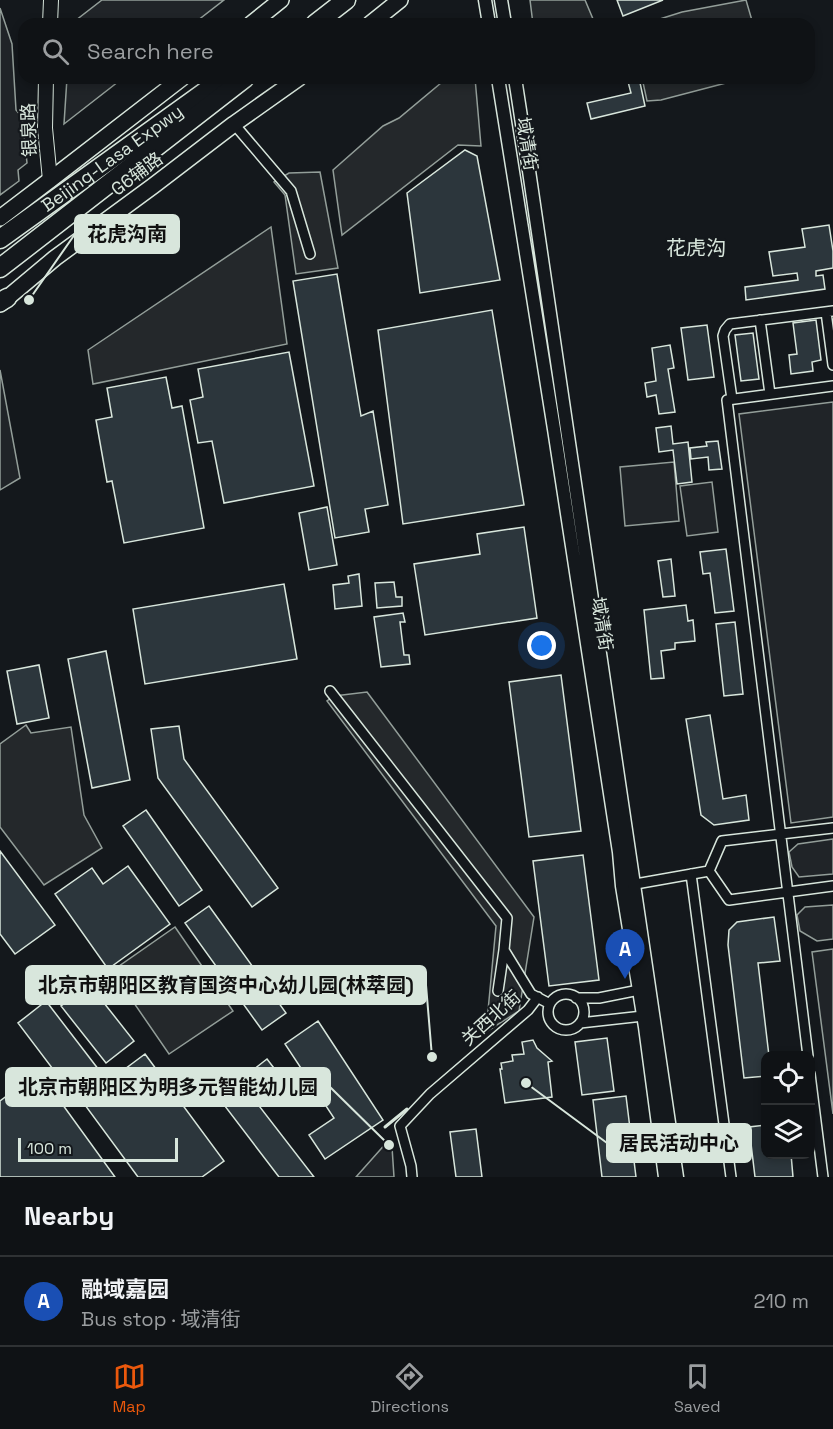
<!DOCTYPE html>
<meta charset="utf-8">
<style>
:root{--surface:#0f1215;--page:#1d2022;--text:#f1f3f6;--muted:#9b9ea0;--line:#2f3234;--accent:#ea580c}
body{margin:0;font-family:"Space Grotesk","Noto Sans SC",sans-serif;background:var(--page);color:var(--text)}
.controls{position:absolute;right:18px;bottom:18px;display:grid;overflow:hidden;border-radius:12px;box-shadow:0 3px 9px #0003}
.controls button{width:54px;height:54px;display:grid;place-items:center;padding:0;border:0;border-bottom:2px solid var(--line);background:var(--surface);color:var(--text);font:30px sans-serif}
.scale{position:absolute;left:18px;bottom:15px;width:160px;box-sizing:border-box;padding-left:6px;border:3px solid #d8e6dc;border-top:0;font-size:16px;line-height:21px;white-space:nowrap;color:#d8e6dc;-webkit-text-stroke:4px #14181c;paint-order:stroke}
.you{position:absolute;left:542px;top:646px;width:21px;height:21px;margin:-15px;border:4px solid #fff;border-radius:50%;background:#1a73e8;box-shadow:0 0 0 9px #1a73e833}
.badge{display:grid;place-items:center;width:39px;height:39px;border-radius:50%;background:var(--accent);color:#fff;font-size:20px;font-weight:700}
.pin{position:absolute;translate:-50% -50px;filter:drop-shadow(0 2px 3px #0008)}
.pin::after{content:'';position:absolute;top:32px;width:21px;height:18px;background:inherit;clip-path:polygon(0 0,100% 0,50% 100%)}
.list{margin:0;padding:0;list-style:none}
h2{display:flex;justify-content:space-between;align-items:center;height:78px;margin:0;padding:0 24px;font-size:26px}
h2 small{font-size:20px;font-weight:400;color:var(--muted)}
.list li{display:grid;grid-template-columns:39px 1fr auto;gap:18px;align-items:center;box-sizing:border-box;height:90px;padding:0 24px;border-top:2px solid var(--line)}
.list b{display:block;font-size:22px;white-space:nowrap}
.list p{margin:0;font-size:20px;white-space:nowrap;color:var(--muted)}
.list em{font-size:20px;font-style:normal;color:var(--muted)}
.icon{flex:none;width:33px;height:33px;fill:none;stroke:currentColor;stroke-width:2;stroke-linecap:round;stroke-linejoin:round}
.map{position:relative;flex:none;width:833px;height:1177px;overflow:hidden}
.search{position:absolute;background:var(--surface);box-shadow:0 3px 9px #0003;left:18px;right:18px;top:18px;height:66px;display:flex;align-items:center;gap:15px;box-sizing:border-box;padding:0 21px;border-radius:18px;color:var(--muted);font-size:22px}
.sheet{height:168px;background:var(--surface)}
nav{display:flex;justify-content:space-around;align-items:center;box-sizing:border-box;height:84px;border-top:2px solid var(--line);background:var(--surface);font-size:16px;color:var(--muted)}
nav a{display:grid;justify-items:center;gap:3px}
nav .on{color:var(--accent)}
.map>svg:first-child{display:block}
</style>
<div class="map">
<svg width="833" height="1177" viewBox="0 0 833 1177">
<rect width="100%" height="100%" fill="#14181c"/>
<!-- green -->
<path fill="#202428" stroke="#939e99" stroke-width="1.5" d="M102,0H224L193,24H71Z
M0,8L12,44L16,110L22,117L27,163L18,170L19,181L0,195Z
M67,78H123L64,124Z
M0,370L20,478L0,490Z
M833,402V817L791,823L739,414Z
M674,462L679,521L625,526L620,467Z
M712,482L718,532L687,536L680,486Z
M833,839V874L799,877L792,867L789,852L798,844Z
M833,905V939L817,941L800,931L797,915L805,907Z
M833,949V1114L812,952Z
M388,1141L392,1147L394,1177H356Z"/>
<!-- parking -->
<path fill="#24282b" stroke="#939e99" stroke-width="1.5" d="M530,0H585L593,19L568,24H533Z
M746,0L753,24H644L682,12Z
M447,78H475L481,146L458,145L342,235L333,170L383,126L399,118Z
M642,78H745L661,100L647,101Z
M320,172L338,268L296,274L285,195L274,182L289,173Z
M271,227L287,344L93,384L88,350Z
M367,692L534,917L519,1011L486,1032L496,926L327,701L334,696Z
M26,725L31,733L71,727L84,815L102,848L44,885L0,827V744Z
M175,927L233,1011L169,1054L112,971Z"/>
<!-- building -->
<path fill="#2c363c" stroke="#d8e6dc" stroke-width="1.5" d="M617,0H663L623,16Z
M627,78H639L645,106L591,119L587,103L631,93Z
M465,150L477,156L500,280L420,293L407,193Z
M829,225L833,251V268L816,271V276L823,275L825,289L746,300L745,287L798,280L797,273L773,276L769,252L805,247L802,229Z
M337,274L361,416L373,411L388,505L365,509L369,532L335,538L293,281Z
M492,310L524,505L403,524L378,330Z
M816,320L821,360L812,362L813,371L791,374L789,355L797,354L793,323Z
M707,325L714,377L688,380L681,328Z
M753,333L759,379L741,381L735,335Z
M670,345L674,368L668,369L675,412L659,414L656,395L647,397L645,383L656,381L652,348Z
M289,352L314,486L224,503L212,441L198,443L190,400L203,397L198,369Z
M166,377L172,408L182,406L204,528L124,543L112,481L107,482L96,420L112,417L107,388Z
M671,426L673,444L688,442L692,482L677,484L673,450L659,452L656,428Z
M718,441L722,469L709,470L708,457L691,459L690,448L707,446L706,442Z
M327,507L337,565L309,570L299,513Z
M524,527L537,618L425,635L414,564L480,554L477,534Z
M726,549L734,611L715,613L710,573L703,574L700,552Z
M671,559L675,596L663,597L658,561Z
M359,574L362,606L335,609L333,585L349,583L348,576Z
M394,582L396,597H402V606L377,608L375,583Z
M284,584L297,659L145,684L133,609Z
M686,605L688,621L693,620L695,641L675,643V649L661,651L664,678L651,679L644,610Z
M403,613L405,622H400L404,655H409L410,664L381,667L374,617Z
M735,622L743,694L724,696L716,624Z
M106,651L130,780L92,788L68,659Z
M39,665L49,718L17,724L7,671Z
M561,675L581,831L529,837L509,682Z
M710,715L723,799L746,795L749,820L714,825L701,815L686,719Z
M179,726L184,759L278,888L252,907L158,778L151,729Z
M146,810L202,890L179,906L123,826Z
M0,851L55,925L15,954L0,934Z
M583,855L599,980L549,986L533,861Z
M128,866L170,924L108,969L55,894L92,868L103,884Z
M209,906L286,1013L262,1030L185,923Z
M774,917L780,961L758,963L769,1056H766V1076L744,1078L728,945L729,930L737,922Z
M89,984L134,1041L106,1063L61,1006Z
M46,1001L102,1074L74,1097L18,1023Z
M318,1021L383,1120L325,1159L309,1135L334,1118L285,1044Z
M607,1038L614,1091L582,1095L575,1042Z
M533,1040L537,1048L552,1061L548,1062L552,1097L505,1103L500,1069H502L501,1063L513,1061L512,1055L524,1054L522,1042Z
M145,1054L224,1161L202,1177H138L82,1101Z
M267,1059L284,1081L256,1102L314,1177H279L218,1097Z
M39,1072L115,1177H0V1101Z
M626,1096L636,1177H602L593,1100Z
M766,1125V1154H791L793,1177H755L749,1127Z
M476,1129L482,1177H456L450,1132Z"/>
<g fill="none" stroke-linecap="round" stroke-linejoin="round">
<defs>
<path id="minor" d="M234,124L291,191L310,254
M826,312L833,365
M760,320L770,394
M732,399L723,336L725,330L730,324L833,311
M330,691L507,918L504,950L531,994L550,1004
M709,871L722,841L833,828
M709,871L729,900L833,886
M691,874L731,1177
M630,885L709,871
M498,991L504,950
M548 1012a18 18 0 1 1 36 0a18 18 0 1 1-36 0Z
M576,998H599L639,990
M580,1023L643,1016
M808,1056L727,400L833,386
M810,1074L823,1177
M412,1177L411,1166L400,1126L430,1094L528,1010L538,997"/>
<path id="tertiary" d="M485,0L489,24
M501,0L505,24
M498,78L554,429L619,852L622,886L645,1027L665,1177
M515,78L523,130L677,1177"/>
<path id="secondary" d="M50,24L51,0
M46,78L45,128L50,180"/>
<path id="primary" d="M251,24L281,0
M370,24L400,0
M0,218L50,180L182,78
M0,304L55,258L153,186L234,124L299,78"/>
<g id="motorway">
<path d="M315,24L346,0"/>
<path id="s1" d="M0,239L224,78"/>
<path d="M0,268L245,78"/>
<path d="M0,302L7,298"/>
</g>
</defs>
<!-- minor casing -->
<use href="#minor" stroke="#d8e6dc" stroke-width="12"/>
<!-- tertiary casing -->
<use href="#tertiary" stroke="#d8e6dc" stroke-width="15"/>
<!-- secondary casing -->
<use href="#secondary" stroke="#d8e6dc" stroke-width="16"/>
<!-- primary casing -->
<use href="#primary" stroke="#d8e6dc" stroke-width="18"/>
<!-- motorway casing -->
<use href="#motorway" stroke="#d8e6dc" stroke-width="21"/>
<!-- minor -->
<use href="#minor" stroke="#14181c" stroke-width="9"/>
<!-- tertiary -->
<use href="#tertiary" stroke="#14181c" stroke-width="12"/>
<!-- secondary -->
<use href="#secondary" stroke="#14181c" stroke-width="14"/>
<!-- primary -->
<use href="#primary" stroke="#14181c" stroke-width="15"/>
<!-- motorway -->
<use href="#motorway" stroke="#14181c" stroke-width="18"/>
<!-- wall -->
<path stroke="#d8e6dc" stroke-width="3" d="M385,1127L407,1109"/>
</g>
<g text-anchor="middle" stroke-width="4.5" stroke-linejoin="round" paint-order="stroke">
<!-- street labels -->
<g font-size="18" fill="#d8e6dc" stroke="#14181c">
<text transform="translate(29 130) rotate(-92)" y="6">银泉路</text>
<text transform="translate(527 144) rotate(81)" y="6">域清街</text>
<text dy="6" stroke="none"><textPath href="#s1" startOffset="138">Beijing-Lasa Expwy</textPath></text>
<text transform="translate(137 174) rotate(-37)" y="6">G6辅路</text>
<text transform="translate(602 624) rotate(81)" y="6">域清街</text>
<text transform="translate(491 1018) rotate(-42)" y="6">关西北街</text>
</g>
<!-- neighbourhood labels -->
<g font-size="20" fill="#d8e6dc" stroke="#14181c">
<text x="696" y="255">花虎沟</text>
</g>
</g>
<!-- callouts -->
<path fill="none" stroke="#d8e6dc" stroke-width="2" d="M29 300L75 234M432 1057L426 985M389 1145L330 1087M526 1083L607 1143"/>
<g fill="#d8e6dc" stroke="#14181c" stroke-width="2">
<circle cx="29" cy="300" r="6"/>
<circle cx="432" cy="1057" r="6"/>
<circle cx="389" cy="1145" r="6"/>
<circle cx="526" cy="1083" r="6"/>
</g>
<g fill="#d8e6dc" stroke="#d8e6dc" stroke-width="2">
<rect x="75" y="215" width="104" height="38" rx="6"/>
<rect x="26" y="966" width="400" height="38" rx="6"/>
<rect x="6" y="1068" width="324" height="38" rx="6"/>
<rect x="607" y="1124" width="144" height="38" rx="6"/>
</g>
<g font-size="20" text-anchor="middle" font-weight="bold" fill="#111">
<text x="127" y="241">花虎沟南</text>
<text x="226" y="992">北京市朝阳区教育国资中心幼儿园(林萃园)</text>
<text x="168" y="1094">北京市朝阳区为明多元智能幼儿园</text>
<text x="679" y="1150">居民活动中心</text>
</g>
</svg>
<div class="controls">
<button><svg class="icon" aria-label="locate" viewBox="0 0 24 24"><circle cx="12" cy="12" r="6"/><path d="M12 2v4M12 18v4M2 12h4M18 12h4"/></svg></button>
<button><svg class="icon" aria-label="layers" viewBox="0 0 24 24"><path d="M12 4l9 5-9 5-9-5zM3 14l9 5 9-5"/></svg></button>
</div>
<div class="scale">100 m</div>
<div class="you"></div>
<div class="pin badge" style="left:625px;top:979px;background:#1a4fb4">A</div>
<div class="search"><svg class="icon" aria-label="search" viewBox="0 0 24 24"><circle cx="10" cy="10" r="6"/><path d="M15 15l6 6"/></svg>Search here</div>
</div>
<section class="sheet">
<h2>Nearby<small></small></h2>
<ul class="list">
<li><span class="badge" style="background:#1a4fb4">A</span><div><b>融域嘉园</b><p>Bus stop · 域清街</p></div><em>210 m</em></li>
</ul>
</section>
<nav>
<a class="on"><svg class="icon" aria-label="map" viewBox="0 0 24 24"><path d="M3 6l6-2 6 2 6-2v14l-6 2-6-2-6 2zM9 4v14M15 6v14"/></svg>Map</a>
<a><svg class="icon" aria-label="directions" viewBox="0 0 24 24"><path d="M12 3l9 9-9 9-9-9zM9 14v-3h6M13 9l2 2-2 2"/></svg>Directions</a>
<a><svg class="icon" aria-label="saved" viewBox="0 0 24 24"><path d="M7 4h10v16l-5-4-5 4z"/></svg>Saved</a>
</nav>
